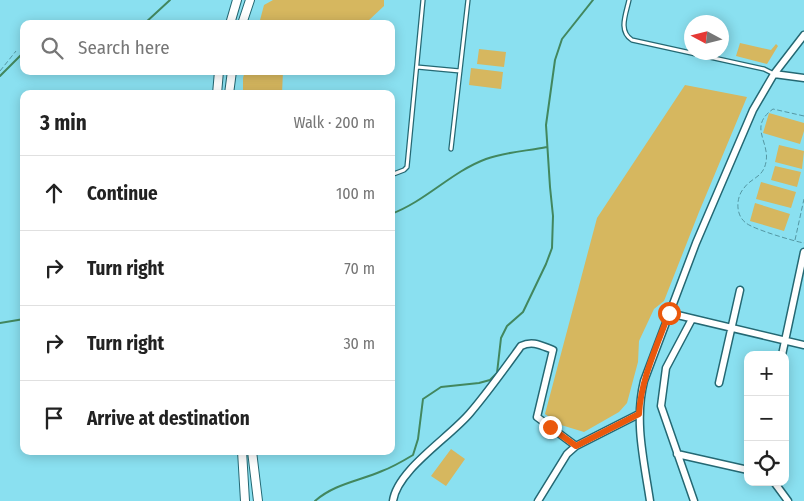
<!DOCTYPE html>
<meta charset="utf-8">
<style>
:root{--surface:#fff;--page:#f6f6f6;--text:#222;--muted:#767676;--line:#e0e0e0}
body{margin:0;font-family:"Fira Sans Condensed",sans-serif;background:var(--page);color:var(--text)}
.controls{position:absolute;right:15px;bottom:15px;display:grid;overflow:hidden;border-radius:10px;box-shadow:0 2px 12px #0003}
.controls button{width:45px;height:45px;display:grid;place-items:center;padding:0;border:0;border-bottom:1px solid var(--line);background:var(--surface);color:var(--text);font:25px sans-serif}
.compass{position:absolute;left:684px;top:15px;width:45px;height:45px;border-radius:50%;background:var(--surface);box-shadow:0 2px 12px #0003;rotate:277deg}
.stop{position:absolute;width:15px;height:15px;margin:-11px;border:4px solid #ea580c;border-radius:50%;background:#fff}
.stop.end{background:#ea580c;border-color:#fff;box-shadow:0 1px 5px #0008}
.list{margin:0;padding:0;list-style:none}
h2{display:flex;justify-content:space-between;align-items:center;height:65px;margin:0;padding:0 20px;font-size:21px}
h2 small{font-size:16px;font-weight:400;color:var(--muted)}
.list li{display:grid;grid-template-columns:32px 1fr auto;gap:15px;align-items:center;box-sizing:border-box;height:75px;padding:0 20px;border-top:1px solid var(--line)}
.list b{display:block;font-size:19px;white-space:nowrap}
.list em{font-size:16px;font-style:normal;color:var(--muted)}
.icon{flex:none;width:28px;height:28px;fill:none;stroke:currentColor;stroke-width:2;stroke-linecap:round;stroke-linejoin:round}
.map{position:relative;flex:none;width:804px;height:501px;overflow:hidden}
.search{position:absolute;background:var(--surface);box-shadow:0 2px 12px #0003;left:20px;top:20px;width:375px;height:55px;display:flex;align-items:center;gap:12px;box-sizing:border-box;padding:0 18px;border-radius:10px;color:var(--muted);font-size:19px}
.panel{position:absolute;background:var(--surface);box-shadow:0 2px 12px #0003;left:20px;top:90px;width:375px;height:365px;border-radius:10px}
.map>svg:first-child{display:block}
</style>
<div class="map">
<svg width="804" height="501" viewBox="0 0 804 501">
<rect width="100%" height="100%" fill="#8ae0f0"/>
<!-- green -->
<path fill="#d6b75f" d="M273,0H384V6L368,21L357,24H259L264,5Z
M740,43L771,50L776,44L778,46L767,64L736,56Z
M479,49L506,52L504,67L477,64Z
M471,68L503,72L501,89L469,85Z
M245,71H283L282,94H243V78Z
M685,85L747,97L699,212L664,301L654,309L639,341L638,362L627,403L619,412L584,432L561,425L545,414L597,218Z
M769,113L804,123V131L800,144L763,133Z
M779,145L804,151L802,169L775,162Z
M775,166L801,172L797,187L771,180Z
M761,182L796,192L791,208L756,199Z
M755,203L790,214L784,231L750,221Z
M451,449L465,459L446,486L431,476Z"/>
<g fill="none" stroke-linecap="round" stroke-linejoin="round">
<!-- stream -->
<path stroke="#42875e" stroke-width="2" d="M144,24L170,0
M0,76L24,52
M391,214C426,201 451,172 486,159C505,152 527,151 547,147
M0,323L24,319
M315,501C334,484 359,481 382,471C393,467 403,461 413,455L418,439L423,399L441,387L479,383L490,380L497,373L501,338L507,326L523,312L546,264L552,248L553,216L550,187L546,125L555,60L562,39L593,0"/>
<defs>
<path id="service" d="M629,0C626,14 618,31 632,40L764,69L774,74
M417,67L460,71
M451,149L468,0
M391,175L404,170L407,167L423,0"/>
<path id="minor" d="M774,74L804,78
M669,313L804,345
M692,319L666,368L661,406L694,501
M782,355L804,252
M719,383L740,290
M677,454L748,470
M774,482L788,501
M393,501C397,470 450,437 470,413C488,392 505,368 521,346C533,340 542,346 553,350L537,417L576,446
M538,501L567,454L576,446L639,414
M650,501C644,461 634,421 644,381L696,243L753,110L774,74L804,35"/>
<path id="tertiary" d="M230,24L237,0
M242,24L250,0
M217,94L219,71
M229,94L232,71
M242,451L245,501
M252,451L258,501"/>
</defs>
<!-- service casing -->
<use href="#service" stroke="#246873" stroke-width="5.5"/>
<!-- minor casing -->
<use href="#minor" stroke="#246873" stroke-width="9"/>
<!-- tertiary casing -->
<use href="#tertiary" stroke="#246873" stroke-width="10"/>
<!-- path -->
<path stroke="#5497a3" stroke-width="1" stroke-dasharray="5 2.5" stroke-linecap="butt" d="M0,71L16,51
M804,116L773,109C748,127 770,141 766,162C763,178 752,177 744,188C736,197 735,215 746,223C753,229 793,241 804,243
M795,240L804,199"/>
<!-- service -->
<use href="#service" stroke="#fff" stroke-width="3"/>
<!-- minor -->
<use href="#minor" stroke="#fff" stroke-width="6"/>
<!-- tertiary -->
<use href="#tertiary" stroke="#fff" stroke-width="8"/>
</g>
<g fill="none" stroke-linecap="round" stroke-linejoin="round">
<!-- route -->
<path stroke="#ea580c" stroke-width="6" d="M550,427L576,446L639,414C641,379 657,346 669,313"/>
</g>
</svg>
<div class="controls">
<button>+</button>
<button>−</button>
<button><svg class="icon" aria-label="locate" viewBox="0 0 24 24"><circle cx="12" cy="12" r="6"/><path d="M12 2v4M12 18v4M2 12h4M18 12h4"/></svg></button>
</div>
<svg class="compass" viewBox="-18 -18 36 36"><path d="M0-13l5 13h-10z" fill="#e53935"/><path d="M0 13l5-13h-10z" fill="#767676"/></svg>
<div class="stop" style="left:669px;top:313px"></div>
<div class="stop end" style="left:550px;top:427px"></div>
<div class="search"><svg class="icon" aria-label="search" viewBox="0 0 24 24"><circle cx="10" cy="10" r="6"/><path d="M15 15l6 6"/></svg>Search here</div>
<section class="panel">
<h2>3 min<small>Walk · 200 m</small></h2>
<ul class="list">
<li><svg class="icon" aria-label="ahead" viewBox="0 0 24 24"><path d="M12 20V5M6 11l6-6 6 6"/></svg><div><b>Continue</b></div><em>100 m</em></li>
<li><svg class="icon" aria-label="right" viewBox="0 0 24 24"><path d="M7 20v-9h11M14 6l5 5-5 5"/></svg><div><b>Turn right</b></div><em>70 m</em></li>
<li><svg class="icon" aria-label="right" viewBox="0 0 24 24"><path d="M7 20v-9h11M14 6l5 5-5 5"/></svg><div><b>Turn right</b></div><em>30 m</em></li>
<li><svg class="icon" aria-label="arrive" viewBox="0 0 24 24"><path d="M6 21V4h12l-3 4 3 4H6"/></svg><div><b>Arrive at destination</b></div></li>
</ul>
</section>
</div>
